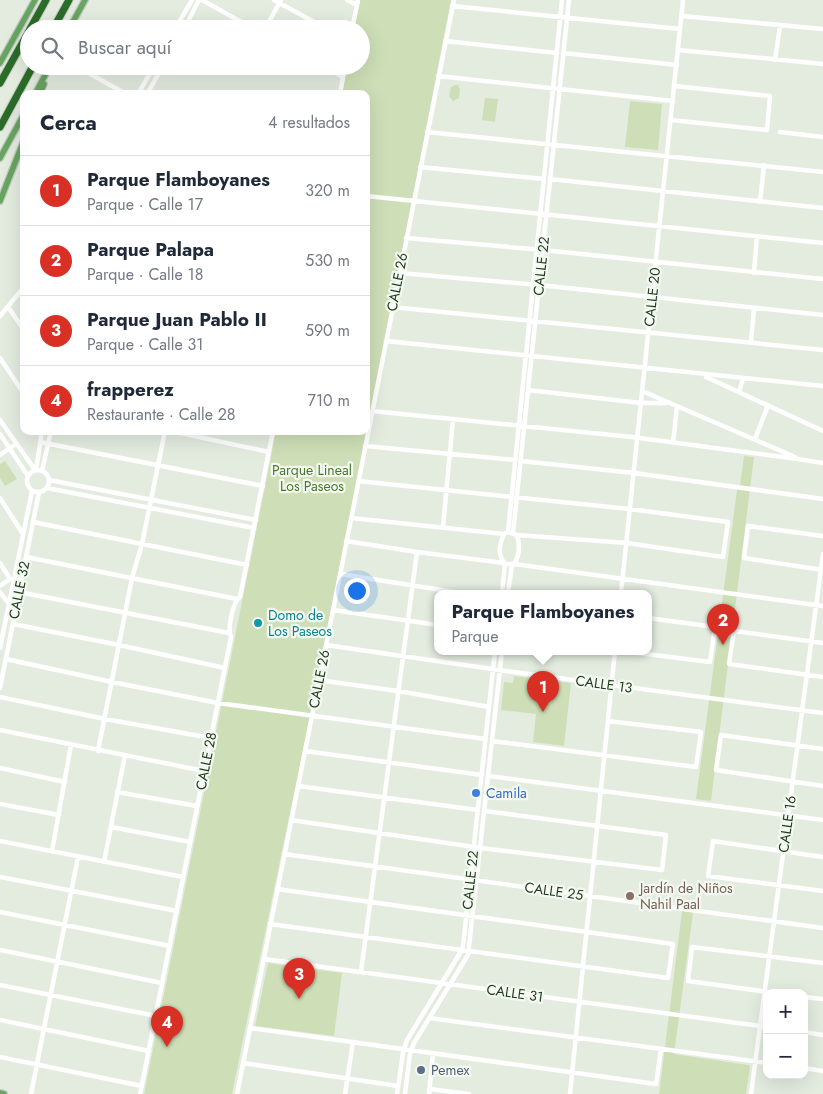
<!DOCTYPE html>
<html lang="es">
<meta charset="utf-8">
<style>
:root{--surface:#fff;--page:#f6f6f7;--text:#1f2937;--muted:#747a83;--line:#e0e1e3;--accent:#d93025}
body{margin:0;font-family:Jost,sans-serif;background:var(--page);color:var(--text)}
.controls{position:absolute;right:15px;bottom:15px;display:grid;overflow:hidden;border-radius:10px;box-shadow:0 5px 20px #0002}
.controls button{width:45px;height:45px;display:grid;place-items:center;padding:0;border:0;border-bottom:1px solid var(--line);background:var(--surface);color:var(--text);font:25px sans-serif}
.you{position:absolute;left:356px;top:590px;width:18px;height:18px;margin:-12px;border:4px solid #fff;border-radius:50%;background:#1a73e8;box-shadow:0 0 0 8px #1a73e833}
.badge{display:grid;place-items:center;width:32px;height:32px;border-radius:50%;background:var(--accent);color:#fff;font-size:16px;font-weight:700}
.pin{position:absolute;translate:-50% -41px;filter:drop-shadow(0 1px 2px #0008)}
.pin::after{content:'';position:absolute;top:26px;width:18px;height:15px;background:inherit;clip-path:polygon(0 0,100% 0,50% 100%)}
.popup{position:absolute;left:434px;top:590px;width:218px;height:65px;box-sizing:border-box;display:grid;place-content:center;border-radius:10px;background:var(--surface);filter:drop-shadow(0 1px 4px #0005);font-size:16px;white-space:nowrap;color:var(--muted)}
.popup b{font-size:19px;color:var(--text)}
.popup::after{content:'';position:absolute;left:50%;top:100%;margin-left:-10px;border:10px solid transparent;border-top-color:var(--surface)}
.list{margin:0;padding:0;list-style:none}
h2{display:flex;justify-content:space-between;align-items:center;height:65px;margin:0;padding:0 20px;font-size:21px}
h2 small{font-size:16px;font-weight:400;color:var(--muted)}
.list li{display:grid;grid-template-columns:32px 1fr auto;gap:15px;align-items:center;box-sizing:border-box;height:70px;padding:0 20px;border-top:1px solid var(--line)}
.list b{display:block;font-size:19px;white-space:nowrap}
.list p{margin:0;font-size:16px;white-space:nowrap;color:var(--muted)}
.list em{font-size:16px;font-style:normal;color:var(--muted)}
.icon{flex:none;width:28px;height:28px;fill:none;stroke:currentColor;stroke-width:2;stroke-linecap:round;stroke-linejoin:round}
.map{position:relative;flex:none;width:823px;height:1094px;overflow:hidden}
.search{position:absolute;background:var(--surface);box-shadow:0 5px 20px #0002;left:20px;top:20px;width:350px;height:55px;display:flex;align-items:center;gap:12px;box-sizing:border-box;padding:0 18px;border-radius:28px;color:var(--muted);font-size:19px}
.panel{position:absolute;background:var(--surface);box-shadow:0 5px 20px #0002;left:20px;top:90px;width:350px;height:345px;border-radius:10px}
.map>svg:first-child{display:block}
</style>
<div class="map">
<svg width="823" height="1094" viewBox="0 0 823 1094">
<rect width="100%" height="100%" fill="#e4ece0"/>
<!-- green -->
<path fill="#cedfb7" d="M360,0H451C417,172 386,345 351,517C312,710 271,902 232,1094H144L276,431H366V94H342L347,66H361V29H354Z
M455,85H458L460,89L459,98L453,101L449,96L451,87Z
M485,98L498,99L495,122L482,120Z
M630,101L662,104L658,150L625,147Z
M744,456L754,457L711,801L696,799L737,490L740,485Z
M5,461L17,479L5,486L0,478V464Z
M514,676L571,683L564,746L533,742L536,714L501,710L504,682L513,683Z
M682,911L693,913L674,1054L748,1065L750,1066L746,1094H659Z
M268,963L342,973L334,1036L255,1026Z"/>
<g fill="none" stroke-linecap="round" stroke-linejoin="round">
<defs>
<path id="major" d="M69,29L85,0
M0,63L35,0
M35,94L50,66
M40,94L44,84
M0,158L24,114
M0,201L24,140
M0,1093L4,1094"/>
<path id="highway" d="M30,29L46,0
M53,29L69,0
M0,83L29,31
M0,127L33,66"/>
</defs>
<!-- major casing -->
<use href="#major" stroke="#c1c9c0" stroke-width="8"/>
<!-- highway casing -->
<use href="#highway" stroke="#c1c9c0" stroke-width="9"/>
<!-- minor -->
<path stroke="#fff" stroke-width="4.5" d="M202,0L254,29
M274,0L327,29
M347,0L357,5
M452,6L680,29
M682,16L823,29
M175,29L192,0
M184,29L199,0
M265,29L281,0
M352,29L358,0
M445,41L557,53
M678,50L823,64
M563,53L677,65
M775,60L780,26
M76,66L126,94
M323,66L343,77
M438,76L673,101
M138,94L154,66
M147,94L163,66
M340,94L345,66
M671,120L767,130L770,96L674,86
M427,132L823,172
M780,132L823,137
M420,167L544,179
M550,179L823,208
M366,196L823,243
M760,202L764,165
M406,238L543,250L823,279
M399,273L539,285L823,315
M754,273L757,236
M8,307L24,330
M392,307L823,350
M0,316L24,287
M386,341L823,386
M751,342L754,308
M0,358L24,394
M706,377L823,431
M528,390L641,403H666
M642,391L795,457
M739,392L743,379
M372,411L632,437L798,459L823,463
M0,420L35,470
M171,431L269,452
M0,434L28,476
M755,439L768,405
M40,442L263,486
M673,443L677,407
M365,446L515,460
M0,455L16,444
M521,461L634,473L823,499
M27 481a11 11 0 1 1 22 0a11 11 0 1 1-22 0Z
M36,470L42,431
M42,471L51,431
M49,480L256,520
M358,481L630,509L728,522L723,557L627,543L517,535
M47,488L254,528
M0,498L23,534
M351,518L504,534
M33,522L247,565
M443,527L453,419
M508,532L562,0
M508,532L517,535C520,545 520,555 514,564H505C497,554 499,546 504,534Z
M513,533L569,0
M823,536L748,526L744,558L823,570
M346,541L417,552L504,563
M26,557L237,599
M0,563L10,579
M514,564L823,606
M340,574L461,593
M0,586L10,579L21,581
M0,592L9,604
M19,592L229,633
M502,593L505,564
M508,593L512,565
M621,593L683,0
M333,610L438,625
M13,624L119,645L225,668
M823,643L734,631L729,664L823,677
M326,645L506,671L823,713
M0,648L32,491
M622,651L710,662L715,627L648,618
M6,659L112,682L218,703L485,739
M318,680L398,691L489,707
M0,688L39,492
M0,697L105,719L211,738
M0,730L204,771
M492,741L696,767L701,732L608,721
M823,749L721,735L716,770L823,786
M98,751L132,578L142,544L165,431
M305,751L482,775
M0,768L65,782
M489,776L823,820
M298,786L478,810
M117,792L197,806
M0,804L59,815
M291,820L481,848L662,870L666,835L485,811
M111,827L190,842
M0,841L183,877
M52,851L71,745
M284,854L823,928
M823,857L713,841L708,876L823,891
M104,862L125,755
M0,877L177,911
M0,912L170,946
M270,924L668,978L673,944L277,889
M0,950L162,983
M264,959L767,1027
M361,972L417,552
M0,985L156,1016
M776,993L688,981L692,947L823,963
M804,997L823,999
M429,1018L767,1063
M0,1020L149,1051
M250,1028L656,1084L661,1050
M804,1032L823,1035
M0,1057L142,1086
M243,1063L398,1086
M804,1068L823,1071
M430,1089L469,1094
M31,1094L78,857
M140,1094L231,637C227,629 233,602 240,597L273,431
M237,1094L454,0
M345,1094L353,1042
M397,1094L403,1053L407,1040L460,953L463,946L495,651
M405,1094L410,1054L414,1043L468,955L502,651
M429,1094L433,1054
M570,1094L615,651
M751,1094L823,554"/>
<!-- major -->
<use href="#major" stroke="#67a561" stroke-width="5.5"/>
<!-- highway -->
<use href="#highway" stroke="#2b6c29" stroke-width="7"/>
</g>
<!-- markers -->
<circle fill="#0f9aa8" stroke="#f3f9f1" stroke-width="2" cx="258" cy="623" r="5"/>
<circle fill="#3f7fe0" stroke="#f3f9f1" stroke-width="2" cx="476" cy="793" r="5"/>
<circle fill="#8d6e63" stroke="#f3f9f1" stroke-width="2" cx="630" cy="896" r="5"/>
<circle fill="#5c6f8a" stroke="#f3f9f1" stroke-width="2" cx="421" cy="1070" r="5"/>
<g text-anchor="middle" stroke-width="4.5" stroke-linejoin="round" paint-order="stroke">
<!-- street labels -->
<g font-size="14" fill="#223e1f" stroke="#f3f9f1">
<text transform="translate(541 266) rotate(-84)" y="5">CALLE 22</text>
<text transform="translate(397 282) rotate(-79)" y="5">CALLE 26</text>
<text transform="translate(652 297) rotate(-84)" y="5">CALLE 20</text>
<text transform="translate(19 590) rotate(-79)" y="5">CALLE 32</text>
<text transform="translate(319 679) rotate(-79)" y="5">CALLE 26</text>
<text transform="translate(604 684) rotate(8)" y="5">CALLE 13</text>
<text transform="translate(206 761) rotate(-79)" y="5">CALLE 28</text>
<text transform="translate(787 824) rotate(-82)" y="5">CALLE 16</text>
<text transform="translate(470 880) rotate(-84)" y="5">CALLE 22</text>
<text transform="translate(554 891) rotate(8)" y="5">CALLE 25</text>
<text transform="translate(515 993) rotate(8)" y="5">CALLE 31</text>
</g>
<!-- park labels -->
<g font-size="14" fill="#4a7827" stroke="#f3f9f1">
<text x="312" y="475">Parque Lineal<tspan x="312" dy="16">Los Paseos</tspan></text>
</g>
<!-- culture labels -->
<g font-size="14" fill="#0d838f" stroke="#f3f9f1" text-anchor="start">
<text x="268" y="620">Domo de<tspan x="268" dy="16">Los Paseos</tspan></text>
</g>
<!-- shop labels -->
<g font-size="14" fill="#366cbe" stroke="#f3f9f1" text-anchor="start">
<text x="486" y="798">Camila</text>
</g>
<!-- education labels -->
<g font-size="14" fill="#785e54" stroke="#f3f9f1" text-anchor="start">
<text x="640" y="893">Jardín de Niños<tspan x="640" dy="16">Nahil Paal</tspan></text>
</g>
<!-- service labels -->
<g font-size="14" fill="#4e5e75" stroke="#f3f9f1" text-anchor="start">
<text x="431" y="1075">Pemex</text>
</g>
</g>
</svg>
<div class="controls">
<button>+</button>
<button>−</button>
</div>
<div class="you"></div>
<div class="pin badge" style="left:543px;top:712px">1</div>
<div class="popup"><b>Parque Flamboyanes</b>Parque</div>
<div class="pin badge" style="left:723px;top:645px">2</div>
<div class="pin badge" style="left:299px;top:999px">3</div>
<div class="pin badge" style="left:167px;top:1047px">4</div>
<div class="search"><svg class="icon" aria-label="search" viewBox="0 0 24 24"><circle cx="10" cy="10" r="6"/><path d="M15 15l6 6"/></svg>Buscar aquí</div>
<section class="panel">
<h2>Cerca<small>4 resultados</small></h2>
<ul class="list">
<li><span class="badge">1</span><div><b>Parque Flamboyanes</b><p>Parque · Calle 17</p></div><em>320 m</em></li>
<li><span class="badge">2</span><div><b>Parque Palapa</b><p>Parque · Calle 18</p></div><em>530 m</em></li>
<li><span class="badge">3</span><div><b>Parque Juan Pablo II</b><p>Parque · Calle 31</p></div><em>590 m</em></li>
<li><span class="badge">4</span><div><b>frapperez</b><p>Restaurante · Calle 28</p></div><em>710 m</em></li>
</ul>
</section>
</div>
